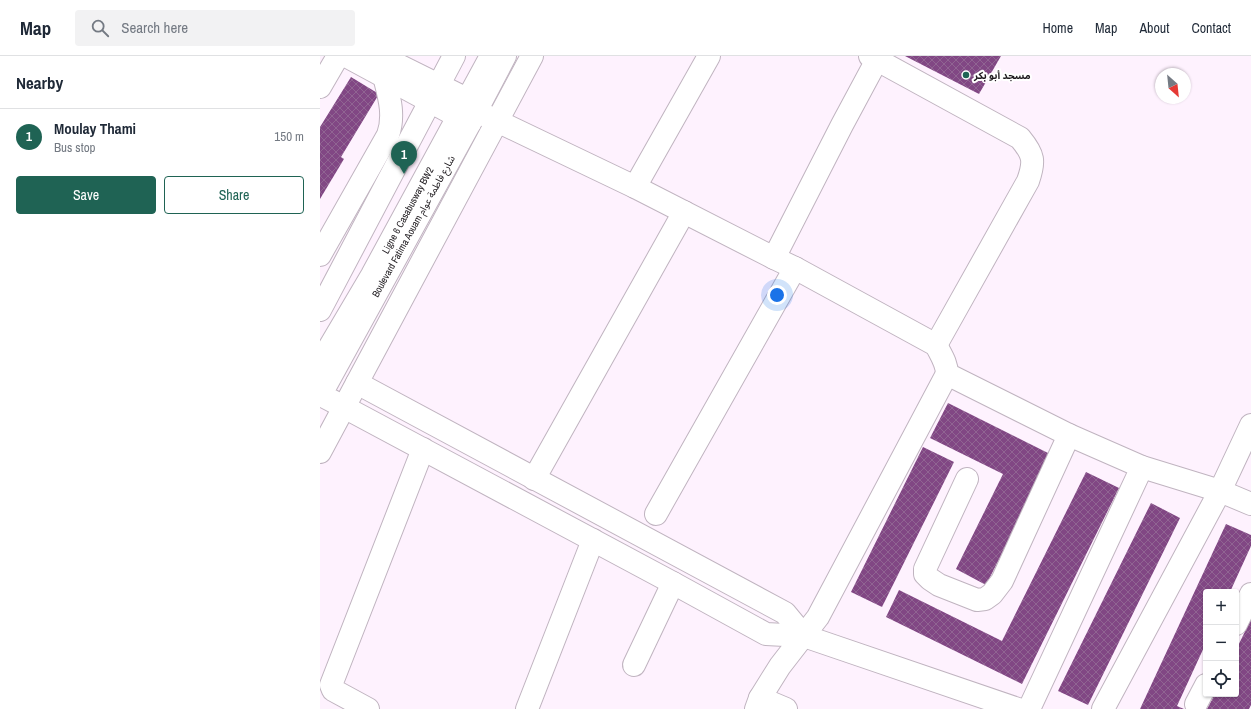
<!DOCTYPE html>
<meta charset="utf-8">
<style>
:root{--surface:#fff;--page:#f2f2f3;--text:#1f2937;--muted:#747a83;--line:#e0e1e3;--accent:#1f6354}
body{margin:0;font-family:"Archivo Narrow","Noto Sans Arabic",sans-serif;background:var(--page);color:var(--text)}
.controls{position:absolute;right:12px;bottom:12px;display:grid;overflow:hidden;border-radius:4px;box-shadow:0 1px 3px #0004}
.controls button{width:36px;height:36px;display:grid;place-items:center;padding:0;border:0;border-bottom:1px solid var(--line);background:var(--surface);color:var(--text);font:20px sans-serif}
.compass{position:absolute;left:835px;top:12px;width:36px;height:36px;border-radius:50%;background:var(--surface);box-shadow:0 1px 3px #0004;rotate:153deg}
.you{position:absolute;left:457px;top:239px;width:14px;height:14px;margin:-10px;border:3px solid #fff;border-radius:50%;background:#1a73e8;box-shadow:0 0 0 6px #1a73e833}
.badge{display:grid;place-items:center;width:26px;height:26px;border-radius:50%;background:var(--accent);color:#fff;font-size:13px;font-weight:700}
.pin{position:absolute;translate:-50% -33px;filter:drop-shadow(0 1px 2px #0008)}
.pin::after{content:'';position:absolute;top:21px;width:14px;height:12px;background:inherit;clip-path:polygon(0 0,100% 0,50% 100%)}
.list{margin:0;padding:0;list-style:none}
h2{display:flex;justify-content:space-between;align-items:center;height:52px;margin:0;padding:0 16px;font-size:17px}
h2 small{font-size:13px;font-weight:400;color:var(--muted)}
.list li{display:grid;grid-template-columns:26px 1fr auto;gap:12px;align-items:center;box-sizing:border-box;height:56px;padding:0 16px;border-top:1px solid var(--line)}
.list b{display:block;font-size:15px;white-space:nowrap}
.list p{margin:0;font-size:13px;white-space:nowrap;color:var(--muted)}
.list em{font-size:13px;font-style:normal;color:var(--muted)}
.actions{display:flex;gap:8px;padding:12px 16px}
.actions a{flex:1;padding:9px 0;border:1px solid var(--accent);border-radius:4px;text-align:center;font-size:14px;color:var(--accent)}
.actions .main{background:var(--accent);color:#fff}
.icon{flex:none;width:22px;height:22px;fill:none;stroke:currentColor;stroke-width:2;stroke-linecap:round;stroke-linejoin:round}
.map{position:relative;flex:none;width:931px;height:653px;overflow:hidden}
header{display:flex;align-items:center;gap:24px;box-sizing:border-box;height:56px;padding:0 20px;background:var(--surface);border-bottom:1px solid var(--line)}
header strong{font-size:19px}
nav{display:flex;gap:22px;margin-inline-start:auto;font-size:14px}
.search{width:280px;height:36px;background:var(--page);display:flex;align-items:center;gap:10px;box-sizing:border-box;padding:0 14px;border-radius:4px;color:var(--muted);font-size:15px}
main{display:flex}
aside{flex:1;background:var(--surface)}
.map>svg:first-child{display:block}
</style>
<header>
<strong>Map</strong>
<div class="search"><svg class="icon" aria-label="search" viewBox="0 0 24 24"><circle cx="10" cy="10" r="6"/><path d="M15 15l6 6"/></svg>Search here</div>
<nav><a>Home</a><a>Map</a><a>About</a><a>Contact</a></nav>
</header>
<main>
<aside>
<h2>Nearby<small></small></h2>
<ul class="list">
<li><span class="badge">1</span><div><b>Moulay Thami</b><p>Bus stop</p></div><em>150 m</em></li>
</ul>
<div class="actions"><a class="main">Save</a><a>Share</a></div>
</aside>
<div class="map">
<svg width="931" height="653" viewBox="0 0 931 653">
<defs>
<pattern id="building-cross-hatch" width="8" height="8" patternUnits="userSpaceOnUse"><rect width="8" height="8" fill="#814784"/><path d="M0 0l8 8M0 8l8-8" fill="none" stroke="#906492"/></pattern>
</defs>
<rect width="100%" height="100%" fill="#fef2fe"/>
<!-- building -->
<path fill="url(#building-cross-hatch)" d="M585,0H681L659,38Z
M31,21L59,38L21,101L24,103L0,143V71Z
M628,347L732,399L666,529L636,513L683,418L610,382Z
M603,391L634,406L562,551L531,536Z
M766,416L799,432L702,628L566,561L579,534L682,585Z
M831,447L860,462L768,649L738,635Z
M906,468L931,479V490L910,536H886V587L857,650L864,653H820Z
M931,563V649L929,653H887L895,638H916V594Z"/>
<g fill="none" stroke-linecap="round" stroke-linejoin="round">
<defs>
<g id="minor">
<path d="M26,0L150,67"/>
<path d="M60,0L159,49"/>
<path d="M550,0L700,82C714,99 715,105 708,125L616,289"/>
<path d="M0,31L18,0"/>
<path d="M156,55L315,131L454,202L522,69L559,0"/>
<path d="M315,131L389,0"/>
<path d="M0,199L68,79C75,59 69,40 64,20"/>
<path d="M454,202L475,212L616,289C621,299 627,307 627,318L749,379L822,411L900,435L931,448"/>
<path id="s1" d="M0,307L52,219L171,0"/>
<path d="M37,327L465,557L484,580"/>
<path d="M24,351L353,527L446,578L484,580L698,653"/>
<path d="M0,396L212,0"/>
<path d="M214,423L364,156"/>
<path d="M647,423L605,513V518L610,523L619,529L657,544L665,543L672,538L682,525L749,379"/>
<path d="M336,458L475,212"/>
<path d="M916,568L931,538"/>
<path d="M314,609L353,527"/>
<path d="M440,642L466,653"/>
<path d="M876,648L886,629"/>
<path d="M48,653L13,634L11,629L103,393"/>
<path d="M207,653L273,484"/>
<path d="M436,653L440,642L460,610L498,561L627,318"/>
<path d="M709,653L822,411"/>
<path d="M783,653L900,435L931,369"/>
</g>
<path id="major" d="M0,254L134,0
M1,339L24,351
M0,340L150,67L185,0"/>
</defs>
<!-- minor casing -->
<use href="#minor" stroke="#c0b4c0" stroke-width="24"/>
<!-- major casing -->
<use href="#major" stroke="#c0b4c0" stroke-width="24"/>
<!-- minor -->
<use href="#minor" stroke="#fff" stroke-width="22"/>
<!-- major -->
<use href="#major" stroke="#fff" stroke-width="22"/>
</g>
<!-- markers -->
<circle fill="#1f6354" stroke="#fff" stroke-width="1.5" cx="646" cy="19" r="4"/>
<g text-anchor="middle" stroke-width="4" stroke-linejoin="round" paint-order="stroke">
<!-- poi labels -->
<g font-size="10" font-weight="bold" fill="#1e1a1e" stroke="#fff" text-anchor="start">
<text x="654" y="23">مسجد أبو بكر</text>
</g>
<!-- street labels -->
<g font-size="10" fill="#1e1a1e" stroke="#fff">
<text dy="4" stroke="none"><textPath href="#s1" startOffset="176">Ligne 6 Casabusway BW2</textPath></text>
<text transform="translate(93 170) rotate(-61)" y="4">Boulevard Fatima Aouam شارع فاطمة عوام</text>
</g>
</g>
</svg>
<div class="controls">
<button>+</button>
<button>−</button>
<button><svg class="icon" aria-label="locate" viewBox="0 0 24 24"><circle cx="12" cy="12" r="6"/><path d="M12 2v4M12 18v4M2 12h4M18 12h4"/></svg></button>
</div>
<svg class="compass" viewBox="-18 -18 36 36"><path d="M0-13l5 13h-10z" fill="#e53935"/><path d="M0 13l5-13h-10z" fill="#747a83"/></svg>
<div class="you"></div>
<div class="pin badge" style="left:84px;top:118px">1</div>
</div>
</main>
